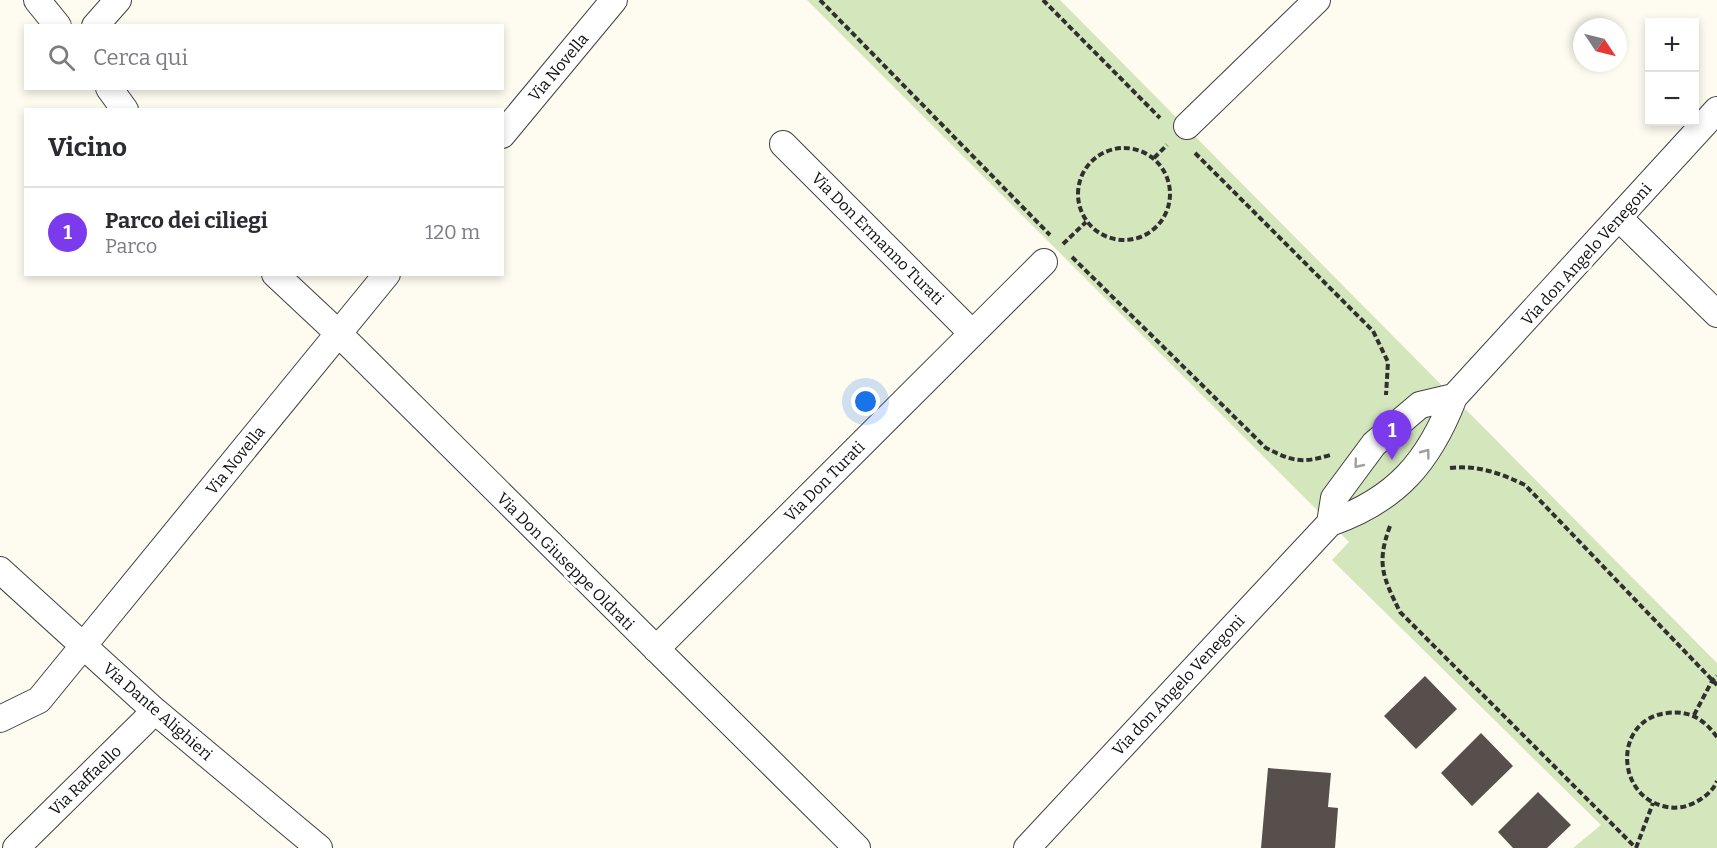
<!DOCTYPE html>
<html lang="it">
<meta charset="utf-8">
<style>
:root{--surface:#fff;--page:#f7f7f7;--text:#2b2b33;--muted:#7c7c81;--line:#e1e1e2;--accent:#7c3aed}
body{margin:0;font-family:Bitter,serif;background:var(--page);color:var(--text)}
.controls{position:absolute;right:18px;top:18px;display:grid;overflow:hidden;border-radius:0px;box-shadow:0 3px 9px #0003}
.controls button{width:54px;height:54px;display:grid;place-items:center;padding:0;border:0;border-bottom:2px solid var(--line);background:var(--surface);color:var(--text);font:30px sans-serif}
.compass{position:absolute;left:1573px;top:18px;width:54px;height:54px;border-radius:50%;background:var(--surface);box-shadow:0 3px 9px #0003;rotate:125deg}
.you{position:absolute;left:866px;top:402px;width:21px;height:21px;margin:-15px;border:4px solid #fff;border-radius:50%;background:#1a73e8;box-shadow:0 0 0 9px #1a73e833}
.badge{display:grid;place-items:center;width:39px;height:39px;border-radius:50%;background:var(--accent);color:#fff;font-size:20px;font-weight:700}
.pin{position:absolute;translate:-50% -50px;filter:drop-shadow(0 2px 3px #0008)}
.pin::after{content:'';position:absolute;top:32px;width:21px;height:18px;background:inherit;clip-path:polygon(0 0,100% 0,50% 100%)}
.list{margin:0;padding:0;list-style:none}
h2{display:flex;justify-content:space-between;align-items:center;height:78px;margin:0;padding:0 24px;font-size:26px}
h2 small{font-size:20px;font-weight:400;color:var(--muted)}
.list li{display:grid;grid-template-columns:39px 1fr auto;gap:18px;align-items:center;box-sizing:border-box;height:90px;padding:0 24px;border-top:2px solid var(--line)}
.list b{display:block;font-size:22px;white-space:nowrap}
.list p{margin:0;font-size:20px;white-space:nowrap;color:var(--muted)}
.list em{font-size:20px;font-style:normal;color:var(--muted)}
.icon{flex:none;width:33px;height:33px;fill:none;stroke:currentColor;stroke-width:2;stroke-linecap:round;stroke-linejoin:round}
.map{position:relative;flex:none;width:1717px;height:848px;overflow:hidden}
.search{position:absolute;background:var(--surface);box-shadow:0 3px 9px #0003;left:24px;top:24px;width:480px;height:66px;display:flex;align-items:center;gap:15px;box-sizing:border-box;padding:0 21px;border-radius:0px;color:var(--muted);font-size:22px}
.panel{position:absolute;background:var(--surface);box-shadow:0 3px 9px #0003;left:24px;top:108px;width:480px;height:168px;border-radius:0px}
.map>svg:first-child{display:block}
</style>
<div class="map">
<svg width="1717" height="848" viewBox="0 0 1717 848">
<rect width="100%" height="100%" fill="#fefbf0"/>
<!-- green -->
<path fill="#d3e6bc" d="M807,0H1060L1717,663V848H1573L1601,825L1332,560L1349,542Z"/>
<!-- building -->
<path fill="#564f4b" d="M1425,676L1457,709L1416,749L1384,716Z
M1481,733L1513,766L1472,806L1441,773Z
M1268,768L1331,773L1328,807L1338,808L1335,848H1261Z
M1538,792L1571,825L1547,848H1513L1498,832Z"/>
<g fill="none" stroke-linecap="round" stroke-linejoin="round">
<defs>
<path id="street" d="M37,0L58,26
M95,26L118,0
M109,88L125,110
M1187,126L1317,0
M502,135L614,0
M783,144L972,333
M1619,218L1717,314
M275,274L338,333L857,848
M1330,523L1334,498L1374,444L1420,405L1454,397
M0,570L155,711L319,848
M656,649L1044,262
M0,719L39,700L387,274
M16,848L155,711
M1027,848L1330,523C1396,500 1429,462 1454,397L1717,110"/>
</defs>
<!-- street casing -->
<use href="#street" stroke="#414141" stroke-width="28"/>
<!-- path -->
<path stroke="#303030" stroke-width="4" stroke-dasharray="6 3" stroke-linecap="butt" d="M820,0L1050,235
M1043,0L1160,118
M1078 194a46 46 0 1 1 92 0a46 46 0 1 1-92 0Z
M1195,153L1373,331L1388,362L1386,395
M1154,158L1167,145
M1063,244L1086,222
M1072,257L1266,448C1292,461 1301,464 1330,455
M1450,468C1478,465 1500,473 1525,485L1717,685
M1390,526C1376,564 1383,577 1400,612L1636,848
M1694,715L1712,681L1717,676
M1717,737C1704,719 1689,710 1667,713C1614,719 1615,794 1663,806C1674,809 1684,808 1694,803C1704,798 1713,791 1717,781
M1636,848L1653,803"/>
<!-- street -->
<use href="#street" stroke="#fff" stroke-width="26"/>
</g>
<!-- one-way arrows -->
<defs><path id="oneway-chevron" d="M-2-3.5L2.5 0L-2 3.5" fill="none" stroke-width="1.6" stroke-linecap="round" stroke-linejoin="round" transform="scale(1.5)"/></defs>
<g stroke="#9f9f9f">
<use href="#oneway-chevron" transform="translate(1426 453) rotate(-53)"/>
<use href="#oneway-chevron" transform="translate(1358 464) rotate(129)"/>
</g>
<g text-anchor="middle" stroke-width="6" stroke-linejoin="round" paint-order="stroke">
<!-- street labels -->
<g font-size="16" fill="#0e0e0e" stroke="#fff">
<text transform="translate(558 67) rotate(-50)" y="6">Via Novella</text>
<text transform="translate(878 238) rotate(45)" y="6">Via Don Ermanno Turati</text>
<text transform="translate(1586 254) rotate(-48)" y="6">Via don Angelo Venegoni</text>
<text transform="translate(235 460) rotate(-51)" y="6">Via Novella</text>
<text transform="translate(824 481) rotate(-45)" y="6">Via Don Turati</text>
<text transform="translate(566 561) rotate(45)" y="6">Via Don Giuseppe Oldrati</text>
<text transform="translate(1178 685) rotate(-47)" y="6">Via don Angelo Venegoni</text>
<text transform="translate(158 711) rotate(41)" y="6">Via Dante Alighieri</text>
<text transform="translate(85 780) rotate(-44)" y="6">Via Raffaello</text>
</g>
</g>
</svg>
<div class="controls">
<button>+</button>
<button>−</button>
</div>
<svg class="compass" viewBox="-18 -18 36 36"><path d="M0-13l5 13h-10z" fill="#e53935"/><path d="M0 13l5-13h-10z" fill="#7c7c81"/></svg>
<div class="you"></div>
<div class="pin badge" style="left:1392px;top:460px">1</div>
<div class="search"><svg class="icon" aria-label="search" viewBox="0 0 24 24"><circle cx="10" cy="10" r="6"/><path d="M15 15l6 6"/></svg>Cerca qui</div>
<section class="panel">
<h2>Vicino<small></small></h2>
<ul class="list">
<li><span class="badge">1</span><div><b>Parco dei ciliegi</b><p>Parco</p></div><em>120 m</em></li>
</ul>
</section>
</div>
